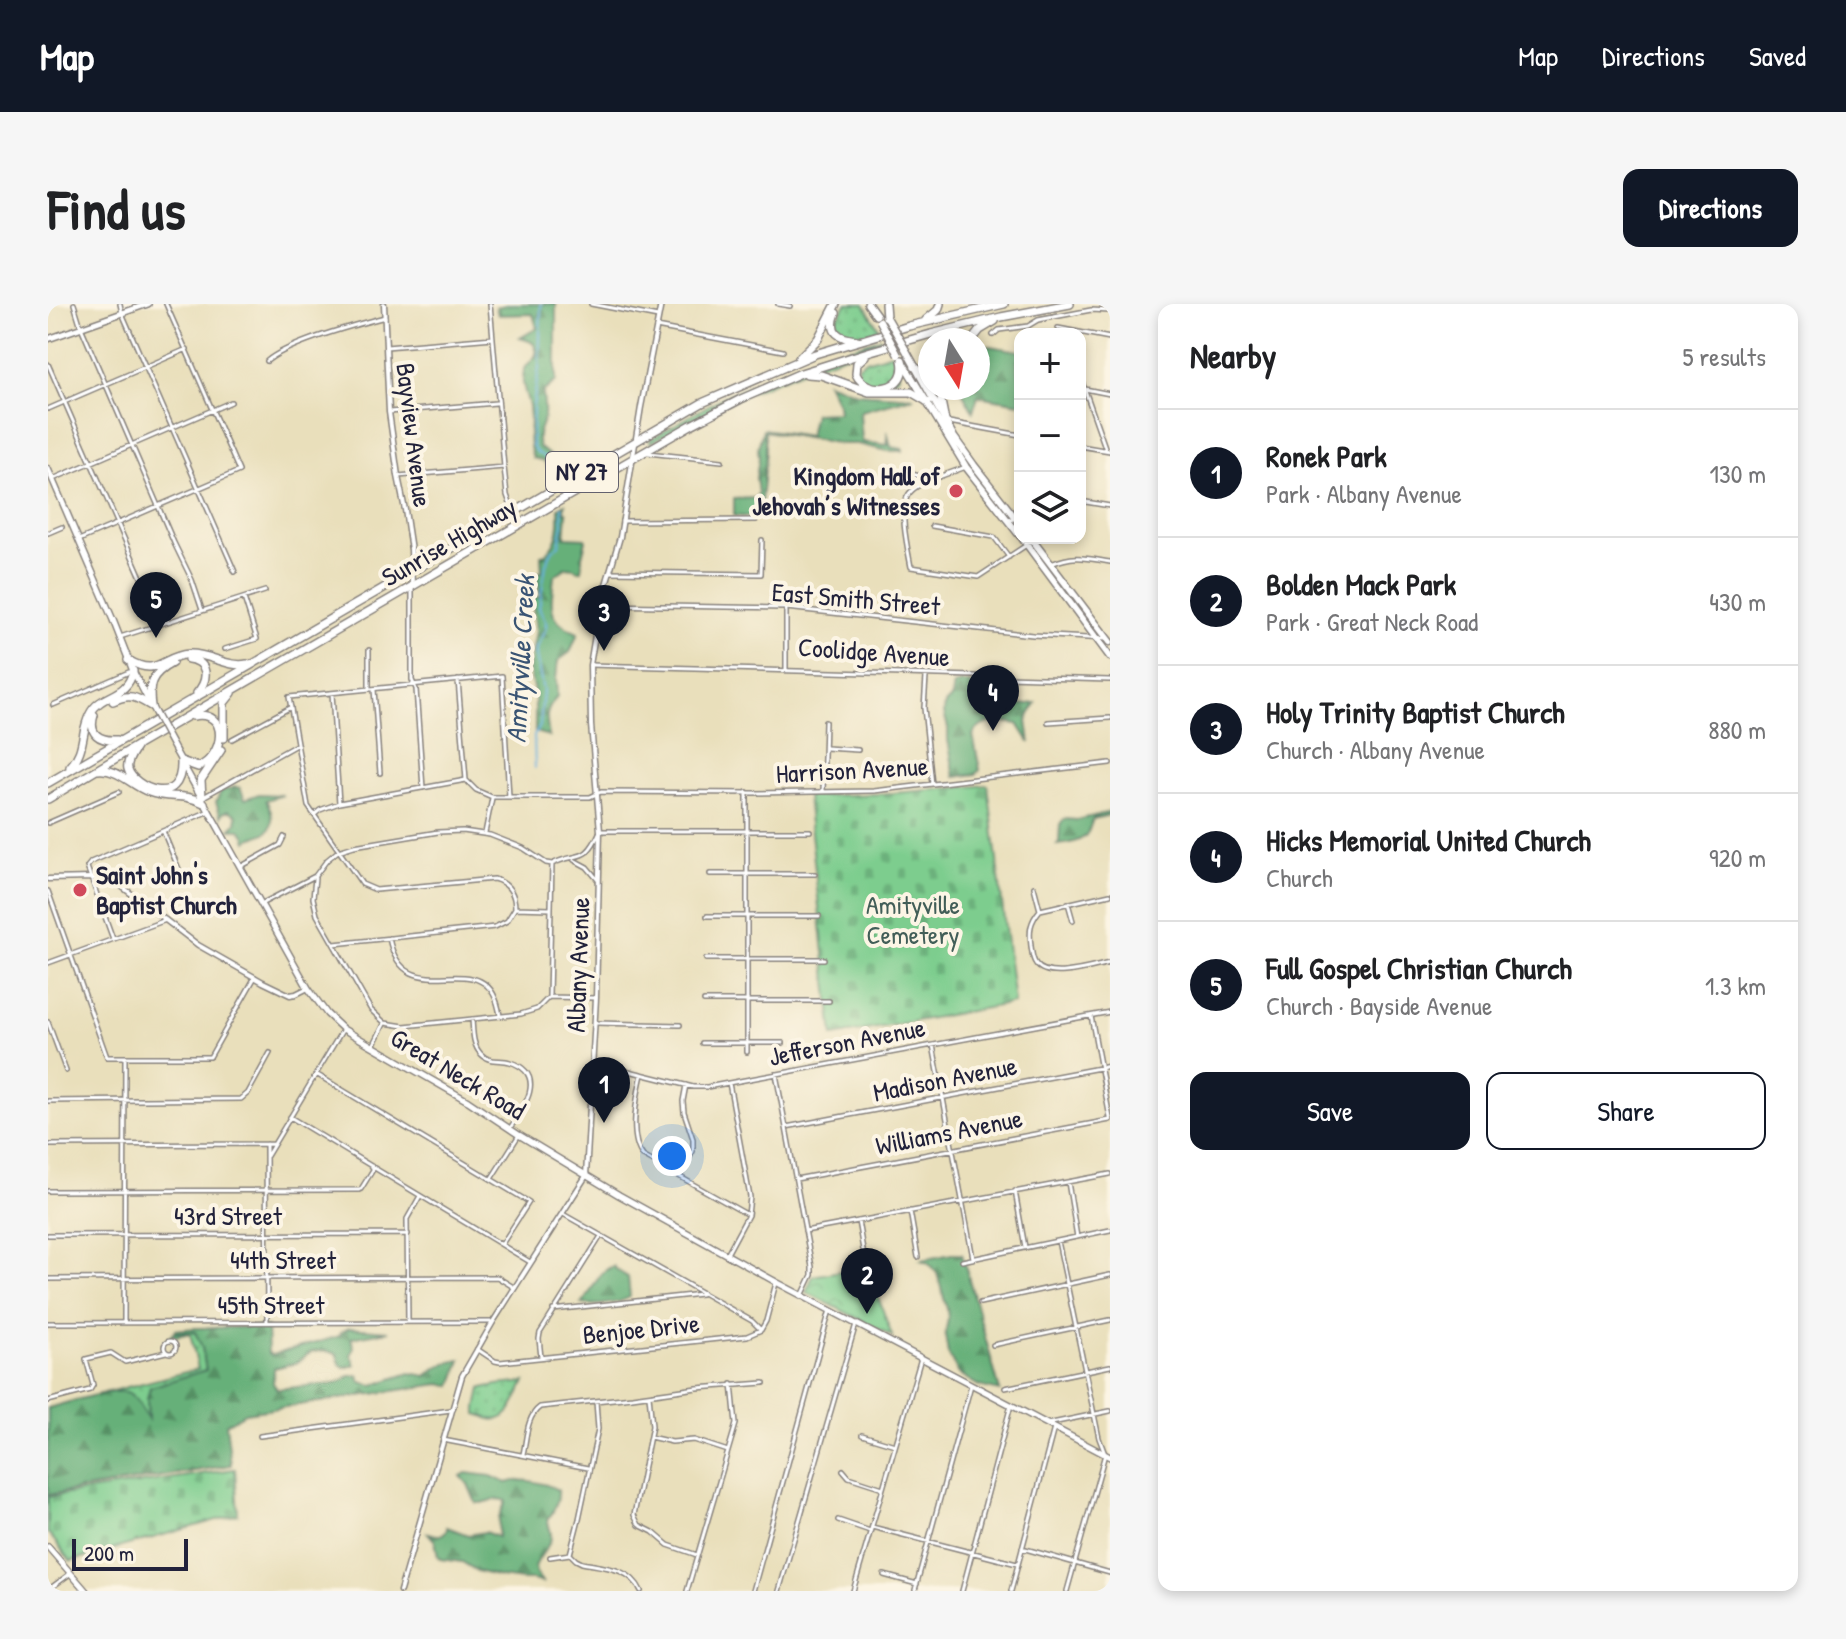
<!DOCTYPE html>
<meta charset="utf-8">
<style>
:root{--surface:#fff;--page:#f6f6f6;--text:#202124;--muted:#757577;--line:#e0e0e0;--accent:#111827}
body{margin:0;font-family:"Patrick Hand",sans-serif;background:var(--page);color:var(--text)}
.controls{position:absolute;right:24px;top:24px;display:grid;overflow:hidden;border-radius:16px;box-shadow:0 4px 12px #0003}
.controls button{width:72px;height:72px;display:grid;place-items:center;padding:0;border:0;border-bottom:2px solid var(--line);background:var(--surface);color:var(--text);font:40px sans-serif}
.compass{position:absolute;left:870px;top:24px;width:72px;height:72px;border-radius:50%;background:var(--surface);box-shadow:0 4px 12px #0003;rotate:169deg}
.scale{position:absolute;left:24px;bottom:20px;width:116px;box-sizing:border-box;padding-left:8px;border:4px solid #22223b;border-top:0;font-size:22px;line-height:28px;white-space:nowrap;color:#22223b;-webkit-text-stroke:6px #fcf5e5;paint-order:stroke}
.you{position:absolute;left:624px;top:852px;width:28px;height:28px;margin:-20px;border:6px solid #fff;border-radius:50%;background:#1a73e8;box-shadow:0 0 0 12px #1a73e833}
.badge{display:grid;place-items:center;width:52px;height:52px;border-radius:50%;background:var(--accent);color:#fff;font-size:26px;font-weight:700}
.pin{position:absolute;translate:-50% -66px;filter:drop-shadow(0 2px 4px #0008)}
.pin::after{content:'';position:absolute;top:42px;width:28px;height:24px;background:inherit;clip-path:polygon(0 0,100% 0,50% 100%)}
.list{margin:0;padding:0;list-style:none}
h2{display:flex;justify-content:space-between;align-items:center;height:104px;margin:0;padding:0 32px;font-size:34px}
h2 small{font-size:26px;font-weight:400;color:var(--muted)}
.list li{display:grid;grid-template-columns:52px 1fr auto;gap:24px;align-items:center;box-sizing:border-box;height:128px;padding:0 32px;border-top:2px solid var(--line)}
.list b{display:block;font-size:30px;white-space:nowrap}
.list p{margin:0;font-size:26px;white-space:nowrap;color:var(--muted)}
.list em{font-size:26px;font-style:normal;color:var(--muted)}
.actions{display:flex;gap:16px;padding:24px 32px}
.actions a{flex:1;padding:18px 0;border:2px solid var(--accent);border-radius:16px;text-align:center;font-size:28px;color:var(--accent)}
.actions .main{background:var(--accent);color:#fff}
.icon{flex:none;width:44px;height:44px;fill:none;stroke:currentColor;stroke-width:2;stroke-linecap:round;stroke-linejoin:round}
.map{position:relative;flex:none;width:1062px;height:1287px;overflow:hidden;border-radius:16px}
header{display:flex;align-items:center;gap:48px;box-sizing:border-box;height:112px;padding:0 40px;background:var(--accent);color:#fff}
header strong{font-size:38px}
nav{display:flex;gap:44px;margin-inline-start:auto;font-size:28px}
.intro{display:flex;align-items:center;justify-content:space-between;box-sizing:border-box;height:192px;padding:0 48px}
h1{margin:0;font-size:56px}
.button{padding:20px 36px;border-radius:16px;background:var(--accent);color:#fff;font-size:28px;font-weight:700}
main{display:flex;gap:48px;padding:0 48px}
aside{flex:1;background:var(--surface);border-radius:16px;box-shadow:0 4px 12px #0003}
.map>svg:first-child{display:block}
</style>
<header>
<strong>Map</strong>
<nav><a>Map</a><a>Directions</a><a>Saved</a></nav>
</header>
<div class="intro"><h1>Find us</h1><a class="button">Directions</a></div>
<main>
<div class="map">
<svg width="1062" height="1287" viewBox="0 0 1062 1287">
<defs>
<pattern id="grass-dots" width="8" height="8" patternUnits="userSpaceOnUse" patternTransform="scale(2)"><rect width="8" height="8" fill="#7dcd8e"/><path d="M2 2h.1M6 6h.1" fill="none" stroke="#6cb07b" stroke-width="1.8" stroke-linecap="round"/></pattern>
<pattern id="forest-firs" width="22" height="20" patternUnits="userSpaceOnUse" patternTransform="scale(2)"><rect width="22" height="20" fill="#66b079"/><path d="M5 1l3.5 6h-7zM16 11l3.5 6h-7z" fill="#548f64"/></pattern>
<pattern id="cemetery-stones" width="16" height="16" patternUnits="userSpaceOnUse" patternTransform="scale(2)"><rect width="16" height="16" fill="#7dcd8e"/><path d="M2 7V4a2 2 0 0 1 4 0v3zM10 15v-3a2 2 0 0 1 4 0v3z" fill="#6cb07b"/></pattern>
<pattern id="park-crowns" width="20" height="18" patternUnits="userSpaceOnUse" patternTransform="scale(2)"><rect width="20" height="18" fill="#7dcd8e"/><path d="M2 6a3 3 0 1 1 6 0M12 15a3 3 0 1 1 6 0" fill="none" stroke="#6cb07b"/></pattern>
</defs>
<rect width="100%" height="100%" fill="#fcf5e5"/>
<filter id="ink" filterUnits="userSpaceOnUse"><feTurbulence type="fractalNoise" baseFrequency=".0125" numOctaves="2"/><feDisplacementMap in="SourceGraphic" scale="16" xChannelSelector="R" yChannelSelector="G"/><feConvolveMatrix kernelMatrix="1 2 1 2 8 2 1 2 1" color-interpolation-filters="sRGB"/></filter>
<filter id="wash" filterUnits="userSpaceOnUse"><feTurbulence type="fractalNoise" baseFrequency=".006" numOctaves="4" result="noise"/><feDisplacementMap in="SourceGraphic" scale="32" xChannelSelector="R" yChannelSelector="G"/><feGaussianBlur stdDeviation="1.8" result="paint"/><feColorMatrix in="noise" values="0 0 0 0 0 0 0 0 0 0 0 0 0 0 0 0 0 1.4 0 .05"/><feComposite in="paint" operator="in"/></filter>
<g filter="url(#wash)">
<rect width="100%" height="100%" fill="#e9dfbb"/>
<!-- grass -->
<path fill="url(#grass-dots)" stroke="#507864" stroke-width="2" d="M798,0H816L831,25L809,32H797C790,26 787,21 789,12H791Z
M832,34L833,36L811,43L833,38V40C751,63 676,97 602,139V135L679,91L752,60Z
M844,49L850,60L851,72C835,84 828,84 811,73L810,62L820,55L821,56Z
M147,1028L154,1043L158,1067L102,1083L99,1096L100,1117L82,1090L56,1089L150,1065L142,1029L120,1034L125,1029Z
M477,1078C469,1092 464,1120 442,1115C438,1113 434,1111 429,1110V1103L433,1085C446,1079 463,1081 477,1078Z"/>
<!-- forest -->
<path fill="url(#forest-firs)" stroke="#44695a" stroke-width="2" d="M463,0H508V77L495,88C495,96 498,109 495,116C491,128 488,130 491,143L502,152L509,173L506,174L496,157L485,154C478,137 484,120 481,103C479,90 471,79 477,65C480,57 491,54 488,44C486,37 478,36 472,34L489,24L485,10L450,11L448,3Z
M935,41L972,47V55L969,56V61L972,76V99L930,92L925,107L912,84H930V43Z
M779,78L809,89L866,93L813,107L812,109L814,138L840,141L839,127L843,143L855,145V147H840L809,140H794L717,127V154L712,209L707,213L686,212V195L708,194L710,190L708,174L711,154L710,144L715,125L761,132L766,109L791,108L790,101Z
M517,200L516,207L519,209L517,233L537,234L538,236L534,252V266L531,267L526,264L519,263L506,272C503,303 498,316 530,329L522,348L510,357L508,375L509,393C496,408 498,414 501,432L487,428V392L481,366L488,327L484,294L492,293L489,269L494,268L493,251L498,250C511,236 512,222 511,204Z
M913,379H919L924,381L927,388L935,398L973,401L988,399L979,417L982,439L970,420C953,417 934,415 925,431L932,466L928,470L907,473L900,436V424L896,409L897,400L904,393L906,381Z
M187,483L192,484L197,495L211,490L235,491L218,496C222,503 224,508 224,516C224,532 209,530 199,537L197,531L191,525H182L188,519L189,511L180,506L175,509L173,513L168,498L173,487Z
M1062,508V511L1045,515C1043,519 1042,524 1040,528C1036,538 1018,540 1009,541L1011,538L1012,520L1017,515L1029,516Z
M904,950H914L952,1087L931,1082L911,1070L900,1050L897,1031L900,1015L899,1005L889,969L880,959L873,956Z
M565,962L570,967L580,973L582,993C570,1000 548,1002 533,1000C547,986 546,971 565,962Z
M219,1023L220,1049L224,1051L292,1032L293,1028L301,1024L341,1027L303,1034L306,1044L303,1050L307,1061L297,1064L292,1061L289,1050L275,1046L263,1048L247,1059L226,1064L225,1079L229,1085L290,1079L302,1072L310,1071L313,1078L325,1081L362,1069L378,1072C388,1062 399,1058 413,1056L404,1082L392,1080L197,1109L178,1120L183,1161L0,1191V1104C15,1100 69,1082 81,1089C89,1094 95,1107 100,1115L99,1096L102,1083L158,1066L154,1043L147,1028L125,1029L127,1026L148,1024Z
M418,1169L443,1172L459,1179C474,1173 497,1179 510,1186C511,1198 506,1208 499,1216C501,1223 505,1230 502,1237C497,1251 476,1263 495,1279L485,1276H474L452,1273L429,1267L414,1258L392,1255L390,1253L387,1237L380,1229C388,1231 394,1234 399,1225V1223L420,1231L437,1228L450,1233L451,1213L458,1197C447,1192 439,1200 428,1199L420,1180L413,1172Z"/>
<!-- cemetery -->
<path fill="url(#cemetery-stones)" stroke="#507864" stroke-width="2" d="M940,481L966,699L785,732L759,492L835,490Z
M187,1165L190,1210L23,1257L0,1229V1193Z"/>
<!-- park -->
<path fill="url(#park-crowns)" stroke="#507864" stroke-width="2" d="M815,963L820,965L844,1032L758,988L765,972Z"/>
<g fill="none" stroke-linecap="round" stroke-linejoin="round">
<!-- stream -->
<path stroke="#67b1df" stroke-width="2" d="M493,0L491,64L485,103L484,140L487,147L498,154L509,177
M487,464L486,432L492,422L495,387L488,352V344L498,324V319L491,304L498,260L504,247L511,241L515,220L514,203"/>
</g>
</g>
<g filter="url(#ink)">
<g fill="none" stroke-linecap="round" stroke-linejoin="round">
<defs>
<path id="minor" d="M26,0L33,23L126,239L144,276L154,306
M72,0L74,9L187,268
M442,0L456,163L459,191L465,208
M543,0L610,13
M730,0L742,2
M608,23L735,47
M1010,24L1062,34
M945,31L951,26L980,22L990,16L1043,6L1062,7
M338,43L445,34
M219,57C242,38 306,21 337,13
M0,60L96,280L102,288L112,320
M1032,72L1058,146
M1037,85L1062,90
M0,105L139,45
M341,108L448,99
M901,118L972,131
M1032,142L1062,147
M600,149L674,157
M859,169L885,175L918,163
M350,172L456,163
M5,175L183,98
M885,175C876,179 864,183 859,193C851,208 860,246 863,263L930,273L977,242
M1032,197L1062,202
M574,217L708,216
M960,218L972,210
M884,222L946,233L961,253
M0,229L14,223
M31,236L191,167L118,0
M1003,260C1027,250 1037,254 1062,258
M561,268L713,270L714,236
M364,285V376L368,385L375,484
M552,301L738,304L985,331L1058,335
M738,305V366
M72,333L217,287
M177,345L209,335L196,294
M542,361L1062,376
M878,373L876,404L884,480
M410,376L418,476
M321,385V346
M326,385L332,469
M284,389L291,499
M5,401L81,368
M1000,418L1062,414
M184,435L243,403
M778,444L810,446
M775,488L777,418
M157,492L248,441
M461,493L454,372L241,393L260,502L314,580L328,586L446,575C460,579 467,589 467,604
M266,511L272,506L291,499L418,476L428,486L444,493H542L553,488L706,489L826,487L1062,459
M0,519L71,488
M115,527L135,575
M437,529L444,494
M526,556L539,563L550,576
M192,563L232,541L236,533
M662,570H767
M267,574L265,594L269,611L323,706L337,719L356,722L473,710L489,705L501,693L548,694
M986,583L992,606
M0,587L59,753H162L207,673
M1020,599L1025,617
M213,600L267,572L279,556L290,547L306,542L390,528L415,527L442,531L475,544L498,559L504,560C531,547 537,561 552,527H762
M992,606C982,618 981,626 983,642C984,648 984,655 988,660C1000,677 1044,663 1062,659
M992,606L1062,590
M659,612H771
M341,634C357,715 441,631 452,712
M65,635L39,563L43,558L161,507
M286,640L447,623L459,617L467,604L503,605
M658,655H776
M0,659L118,616
M501,692L504,560
M656,697H781
M1043,712L1062,814
M424,715C425,726 424,741 433,750C441,759 452,755 462,758C500,770 476,804 462,824
M0,718L18,767
M548,719L632,721
M654,739H735
M885,741L925,954
M325,742L336,720
M699,748V488
M544,764L581,767L645,783H659L1062,708
M268,770L481,898L454,940
M594,770C589,792 580,834 595,852L700,911
M728,770L764,963V971L754,992
M0,797L193,795L200,789L222,749
M242,813L482,958
M738,823L1062,762
M218,840L219,1017
M0,841L226,840
M219,852L295,725
M632,872L645,847V835L636,808L635,797L638,781
M443,875L471,831
M748,875L1062,816
M1020,878L1029,933
M313,885L326,864
M0,887L311,886
M967,887L977,943
M862,907L870,953
M515,910L704,1017L712,1025
M810,917L818,963
M757,927L1062,870
M0,931L360,930
M1010,937L1051,1134L1057,1150
M679,950L700,911L702,893L681,779
M914,957L1062,926
M0,975L449,973L467,984
M932,999L1062,971
M505,1006L653,990
M360,1017L359,915L372,892
M0,1019L445,1018
M76,1019L77,753
M116 1043a6 6 0 1 1 12 0a6 6 0 1 1-12 0Z
M945,1041L1062,1016
M429,1045L447,1057L452,1058L699,1032L713,1026L718,1017L728,979
M493,1053L491,1035L492,1029L553,932
M957,1084L1062,1062
M601,1091L604,1122L586,1211L591,1221L605,1228L620,1241L649,1251
M0,1097L42,1086L45,1081L38,1055L63,1049L77,1058L118,1048
M999,1120L1062,1107
M814,1131L847,1141
M212,1132L403,1106
M602,1133L624,1138L646,1136L680,1147
M395,1136L540,1164
M475,1150C479,1134 478,1113 492,1103L584,1093L649,1084L716,1079
M795,1166L801,1173L835,1184
M790,1216L822,1227
M824,1223L969,1260
M974,1244L1062,1269
M522,1250L531,1215L550,1125L548,1097
M522,1250L528,1256L534,1259C556,1263 583,1264 593,1287
M502,1253L522,1250
M836,1271L869,1280
M0,1286L23,1269
M867,1286L923,1081
M639,1287L688,1120L684,1080
M705,1287L782,1006
M731,1287L808,1020
M805,1287L873,1054
M914,1287L963,1101
M963,1287L1006,1124
M1019,1287L1057,1150"/>
<path id="tertiary" d="M336,0L341,108L350,172L357,206L363,246L364,282
M0,575L43,574L64,575L150,641L215,678L242,691L248,690L260,684
M352,1287L414,1072L445,1018L538,872L548,694L552,527L543,421L542,361L552,301L572,233L593,103L613,0"/>
<path id="secondary" d="M0,35L100,0
M0,165L65,316L85,367L107,409
M128,448L260,684L279,710L295,725L420,797L471,831L571,891L728,978L1062,1153
M0,1243L38,1287"/>
<path id="primary" d="M859,48L906,133L926,161L972,220
M854,57L918,163L972,232
M974,234L1062,353
M983,234L1062,338"/>
<path id="trunk" d="M820,0L828,11
M837,0L838,13
M788,9C780,29 791,34 809,36
M878,16L890,6L892,0
M889,31L899,32L904,36
M924,36L932,26L947,17
M817,52L809,59L808,70C818,92 861,88 854,56
M751,54L770,35L788,0
M867,63L882,74
M759,70L773,71L821,88H863L880,98
M897,117L893,97L898,84
M140,355C161,357 161,375 149,389
M80,356C111,374 113,352 141,350C162,349 179,364 199,360
M65,397C82,389 88,393 103,402
M103,402C100,380 103,370 124,359
M46,411C40,430 51,437 69,436
M176,434V399L184,389
M89,442C85,449 78,457 80,465C84,482 135,507 133,457L150,463C176,453 183,405 145,412
M22,463C38,446 32,429 42,410C53,388 79,395 85,367
M50,466C71,464 83,482 101,488C122,496 134,488 156,499
M0,479L654,99L767,50L861,22L956,0
M154,494L153,476L173,446
M0,495L90,441L643,121L693,95L753,69L823,47L883,30L953,13L1022,0"/>
</defs>
<!-- minor casing -->
<use href="#minor" stroke="#86807b" stroke-width="6"/>
<!-- tertiary casing -->
<use href="#tertiary" stroke="#86807b" stroke-width="7"/>
<!-- secondary casing -->
<use href="#secondary" stroke="#86807b" stroke-width="8"/>
<!-- primary casing -->
<use href="#primary" stroke="#86807b" stroke-width="9"/>
<!-- trunk casing -->
<use href="#trunk" stroke="#86807b" stroke-width="10"/>
<!-- minor -->
<use href="#minor" stroke="#fff" stroke-width="3"/>
<!-- tertiary -->
<use href="#tertiary" stroke="#fff" stroke-width="4"/>
<!-- secondary -->
<use href="#secondary" stroke="#fff" stroke-width="5"/>
<!-- primary -->
<use href="#primary" stroke="#fff" stroke-width="6"/>
<!-- trunk -->
<use href="#trunk" stroke="#fff" stroke-width="7"/>
<defs>
<path id="secondary-bridge" d="M107,409L128,448"/>
<path id="primary-bridge" d="M840,15L859,48
M832,17L850,51"/>
</defs>
<!-- secondary-bridge casing -->
<use href="#secondary-bridge" stroke="#86807b" stroke-width="8" stroke-linecap="butt"/>
<!-- primary-bridge casing -->
<use href="#primary-bridge" stroke="#86807b" stroke-width="9" stroke-linecap="butt"/>
<!-- secondary-bridge -->
<use href="#secondary-bridge" stroke="#fff" stroke-width="5"/>
<!-- primary-bridge -->
<use href="#primary-bridge" stroke="#fff" stroke-width="6"/>
</g>
</g>
<!-- markers -->
<g fill="#d1495b" stroke="#fcf5e5" stroke-width="3">
<circle cx="908" cy="187" r="8"/>
<circle cx="32" cy="586" r="8"/>
</g>
<g text-anchor="middle" stroke-width="8" stroke-linejoin="round" paint-order="stroke">
<!-- shield labels -->
<rect fill="#fcf5e5" stroke="#63616e" stroke-width="2" x="498" y="148" width="72" height="40" rx="6"/>
<g font-size="24" font-weight="bold" fill="#22223b">
<text x="534" y="176">NY 27</text>
</g>
<!-- street labels -->
<g font-size="26" fill="#22223b" stroke="#fcf5e5">
<text transform="translate(366 131) rotate(83)" y="9">Bayview Avenue</text>
<text transform="translate(401 238) rotate(-30)" y="9">Sunrise Highway</text>
<text transform="translate(808 295) rotate(5)" y="9">East Smith Street</text>
<text transform="translate(826 348) rotate(4)" y="9">Coolidge Avenue</text>
<text transform="translate(804 466) rotate(-3)" y="9">Harrison Avenue</text>
<text transform="translate(530 661) rotate(-88)" y="9">Albany Avenue</text>
<text transform="translate(799 738) rotate(-11)" y="9">Jefferson Avenue</text>
<text transform="translate(410 770) rotate(31)" y="9">Great Neck Road</text>
<text transform="translate(897 775) rotate(-11)" y="9">Madison Avenue</text>
<text transform="translate(901 828) rotate(-11)" y="9">Williams Avenue</text>
<text x="180" y="921">43rd Street</text>
<text x="235" y="965">44th Street</text>
<text x="223" y="1010">45th Street</text>
<text transform="translate(593 1025) rotate(-6)" y="9">Benjoe Drive</text>
</g>
<!-- poi labels -->
<g font-size="26" font-weight="bold" fill="#22223b" stroke="#fcf5e5" text-anchor="end">
<text x="892" y="181">Kingdom Hall of<tspan x="892" dy="30">Jehovah’s Witnesses</tspan></text>
<text x="48" y="580" text-anchor="start">Saint John's<tspan x="48" dy="30">Baptist Church</tspan></text>
</g>
<!-- park labels -->
<g font-size="26" fill="#425e58" stroke="#fcf5e5">
<text x="865" y="610">Amityville<tspan x="865" dy="30">Cemetery</tspan></text>
</g>
<!-- water labels -->
<g font-size="28" font-style="italic" fill="#3a5474" stroke="#fcf5e5">
<text transform="translate(472 355) rotate(-87)" y="10">Amityville Creek</text>
</g>
</g>
</svg>
<div class="controls">
<button>+</button>
<button>−</button>
<button><svg class="icon" aria-label="layers" viewBox="0 0 24 24"><path d="M12 4l9 5-9 5-9-5zM3 14l9 5 9-5"/></svg></button>
</div>
<svg class="compass" viewBox="-18 -18 36 36"><path d="M0-13l5 13h-10z" fill="#e53935"/><path d="M0 13l5-13h-10z" fill="#757577"/></svg>
<div class="scale">200 m</div>
<div class="you"></div>
<div class="pin badge" style="left:556px;top:819px">1</div>
<div class="pin badge" style="left:819px;top:1010px">2</div>
<div class="pin badge" style="left:556px;top:347px">3</div>
<div class="pin badge" style="left:945px;top:427px">4</div>
<div class="pin badge" style="left:108px;top:334px">5</div>
</div>
<aside>
<h2>Nearby<small>5 results</small></h2>
<ul class="list">
<li><span class="badge">1</span><div><b>Ronek Park</b><p>Park · Albany Avenue</p></div><em>130 m</em></li>
<li><span class="badge">2</span><div><b>Bolden Mack Park</b><p>Park · Great Neck Road</p></div><em>430 m</em></li>
<li><span class="badge">3</span><div><b>Holy Trinity Baptist Church</b><p>Church · Albany Avenue</p></div><em>880 m</em></li>
<li><span class="badge">4</span><div><b>Hicks Memorial United Church</b><p>Church</p></div><em>920 m</em></li>
<li><span class="badge">5</span><div><b>Full Gospel Christian Church</b><p>Church · Bayside Avenue</p></div><em>1.3 km</em></li>
</ul>
<div class="actions"><a class="main">Save</a><a>Share</a></div>
</aside>
</main>
